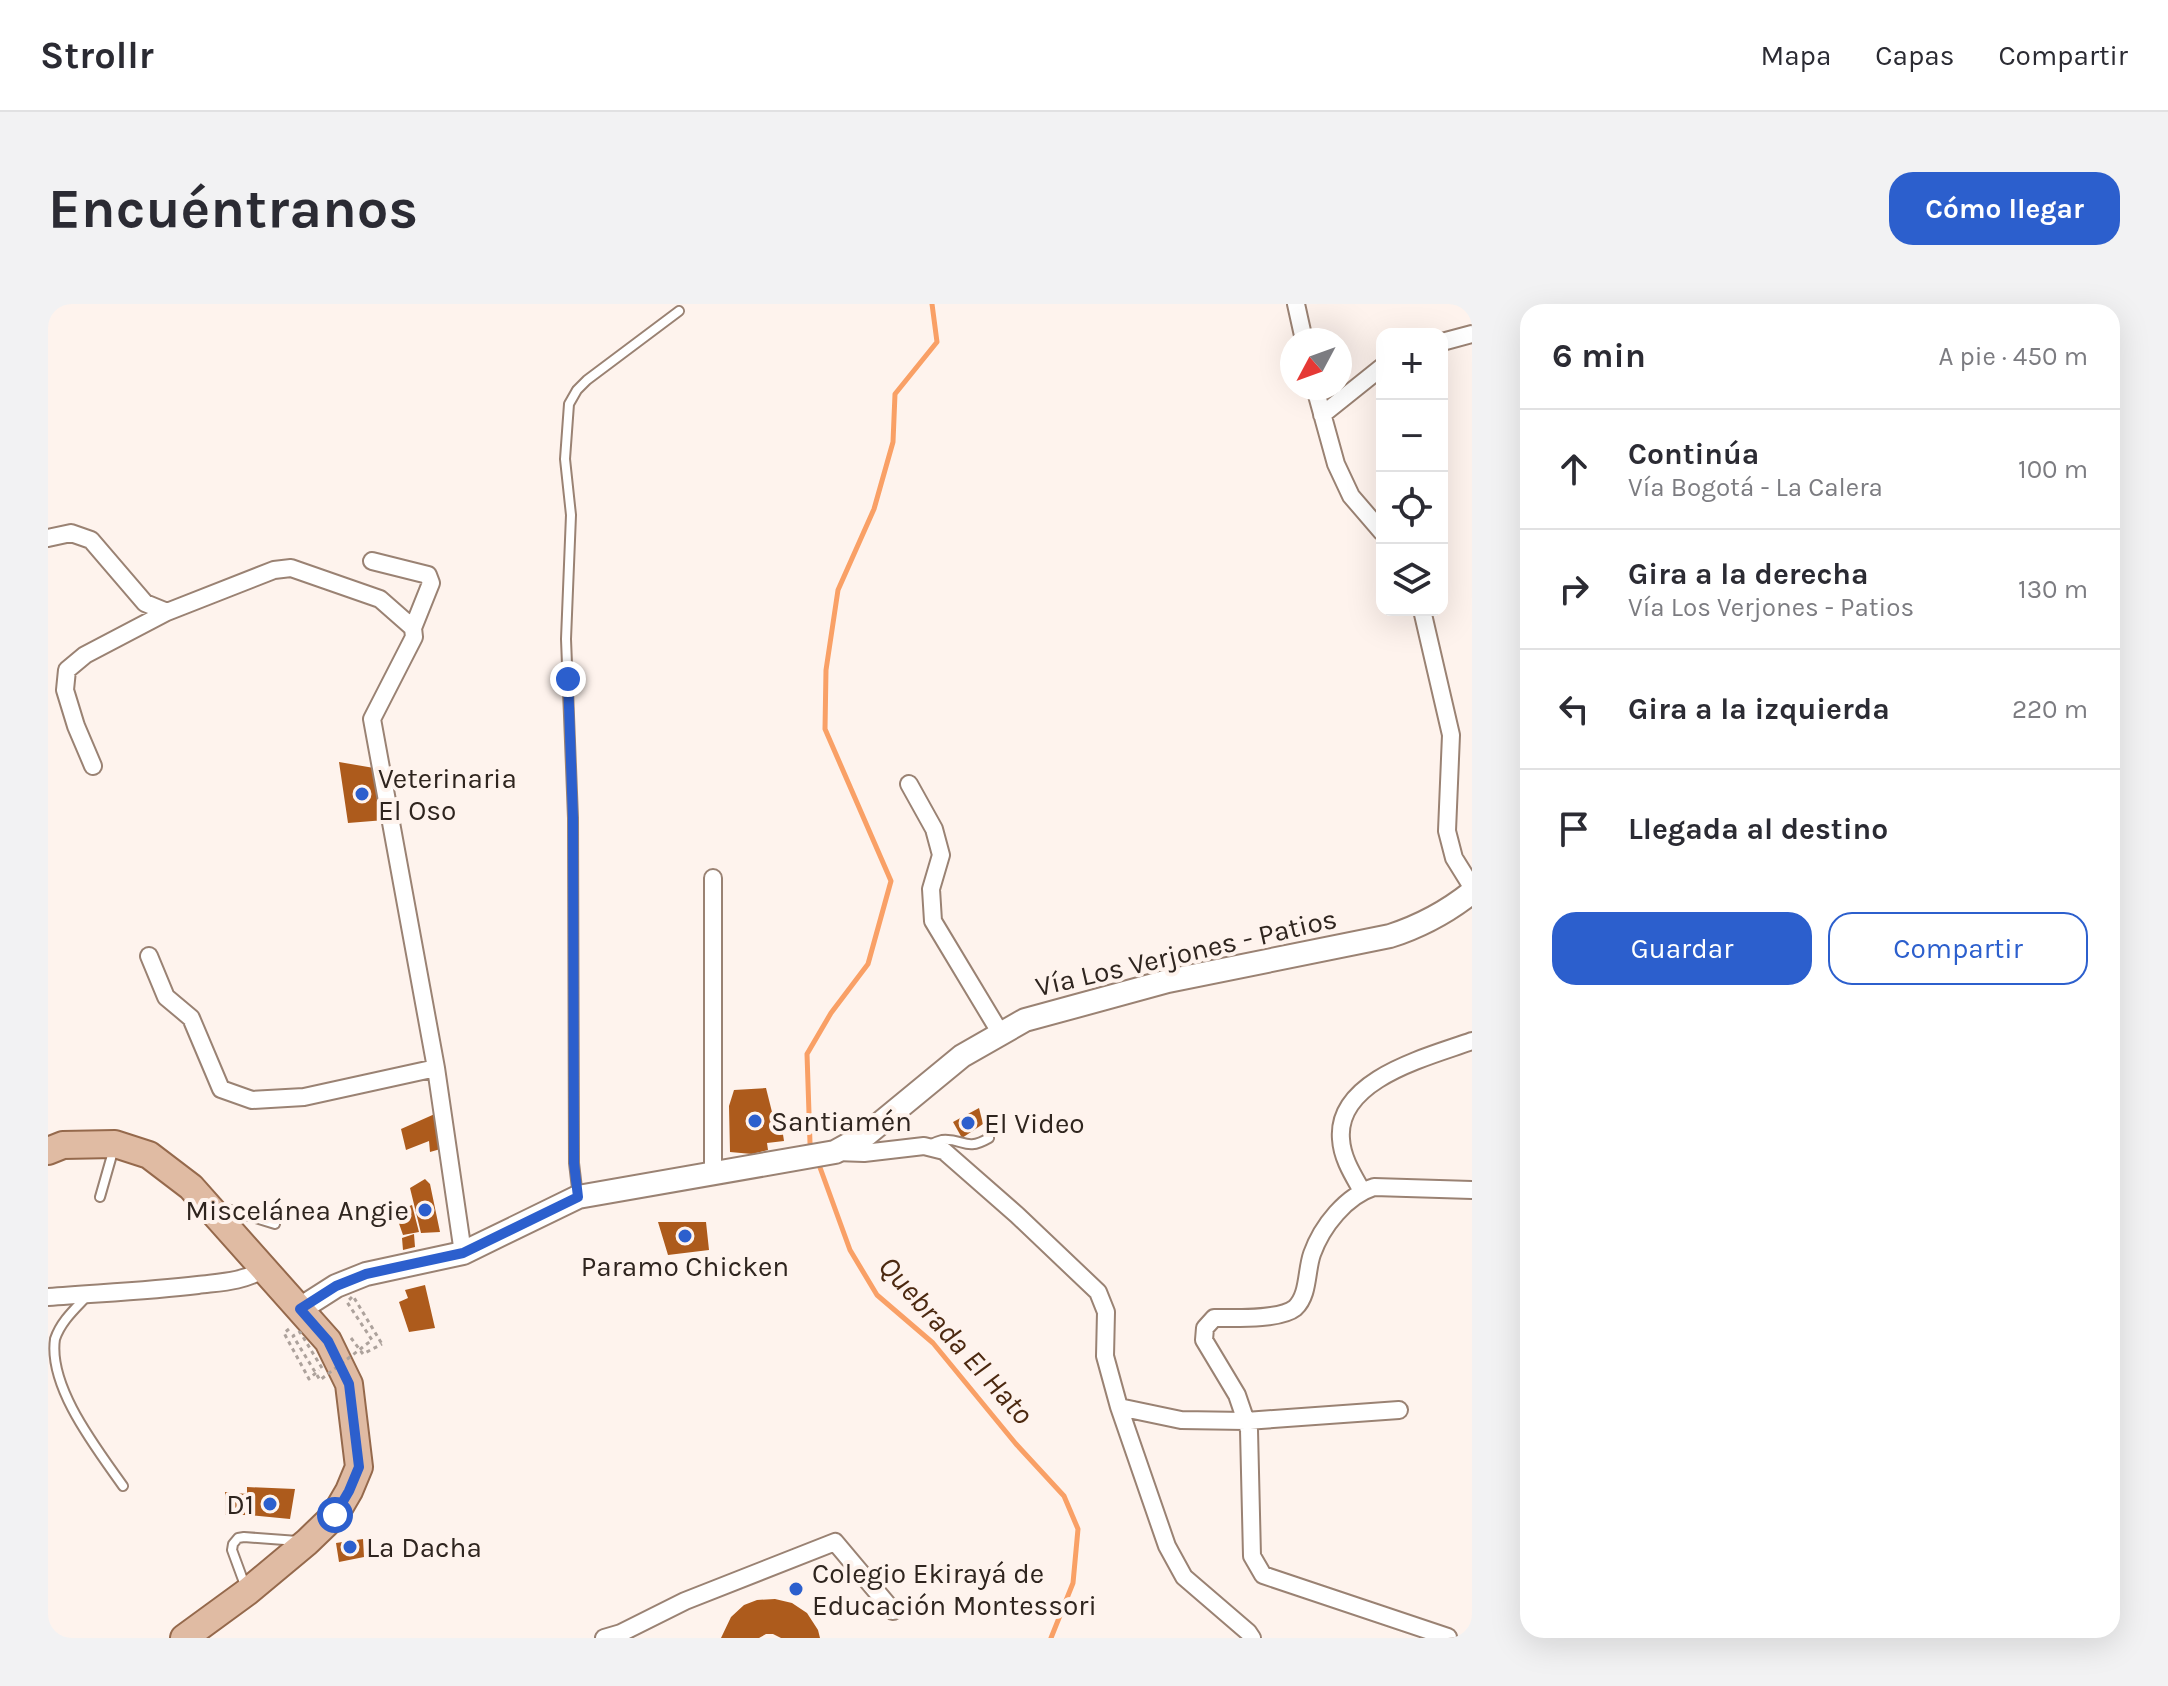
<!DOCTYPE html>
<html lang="es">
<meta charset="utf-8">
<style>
:root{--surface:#fff;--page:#f2f2f3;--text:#2b2b33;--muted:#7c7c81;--line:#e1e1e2;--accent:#2c5fcd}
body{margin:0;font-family:Karla,sans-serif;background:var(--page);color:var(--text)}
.controls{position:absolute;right:24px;top:24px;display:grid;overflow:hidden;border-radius:16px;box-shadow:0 8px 32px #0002}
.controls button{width:72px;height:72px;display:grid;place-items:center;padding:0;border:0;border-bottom:2px solid var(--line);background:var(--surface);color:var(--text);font:40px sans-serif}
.compass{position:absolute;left:1232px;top:24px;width:72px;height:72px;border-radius:50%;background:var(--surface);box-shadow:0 8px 32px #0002;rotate:229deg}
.stop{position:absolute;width:24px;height:24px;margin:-18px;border:6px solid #2c5fcd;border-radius:50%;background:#fff}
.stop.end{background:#2c5fcd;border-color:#fff;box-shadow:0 2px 8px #0008}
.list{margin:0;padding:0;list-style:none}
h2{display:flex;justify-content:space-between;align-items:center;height:104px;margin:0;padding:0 32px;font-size:34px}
h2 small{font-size:26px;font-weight:400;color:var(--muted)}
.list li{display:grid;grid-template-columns:52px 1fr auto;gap:24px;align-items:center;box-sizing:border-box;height:120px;padding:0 32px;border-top:2px solid var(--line)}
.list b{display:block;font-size:30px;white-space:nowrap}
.list p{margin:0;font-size:26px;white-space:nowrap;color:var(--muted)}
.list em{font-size:26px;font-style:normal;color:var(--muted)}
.actions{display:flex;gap:16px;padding:24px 32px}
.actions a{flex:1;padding:18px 0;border:2px solid var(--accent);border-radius:24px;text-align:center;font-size:28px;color:var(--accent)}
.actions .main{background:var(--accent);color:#fff}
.icon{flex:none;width:44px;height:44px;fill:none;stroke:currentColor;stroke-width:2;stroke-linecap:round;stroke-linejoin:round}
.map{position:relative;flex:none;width:1424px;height:1334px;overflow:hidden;border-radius:24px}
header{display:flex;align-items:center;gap:48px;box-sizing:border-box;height:112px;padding:0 40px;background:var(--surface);border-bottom:2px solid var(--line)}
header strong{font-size:38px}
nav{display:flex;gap:44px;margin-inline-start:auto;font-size:28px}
.intro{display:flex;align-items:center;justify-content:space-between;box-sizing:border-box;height:192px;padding:0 48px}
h1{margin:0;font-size:56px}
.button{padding:20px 36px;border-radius:24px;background:var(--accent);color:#fff;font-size:28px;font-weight:700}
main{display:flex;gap:48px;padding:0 48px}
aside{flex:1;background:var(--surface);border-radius:24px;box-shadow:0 8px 32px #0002}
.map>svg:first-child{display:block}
</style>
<header>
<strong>Strollr</strong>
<nav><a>Mapa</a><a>Capas</a><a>Compartir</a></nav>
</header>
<div class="intro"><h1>Encuéntranos</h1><a class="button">Cómo llegar</a></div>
<main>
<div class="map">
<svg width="1424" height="1334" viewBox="0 0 1424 1334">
<rect width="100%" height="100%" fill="#fef3ed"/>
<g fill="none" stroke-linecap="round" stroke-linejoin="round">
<!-- stream -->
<path stroke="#f9a066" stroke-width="5" d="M765,845L762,839L759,750L783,709L820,660L843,577L777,425L778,366L790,286L826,205L845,138L847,90L889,38L884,0
M770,858L802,946L829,991L885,1039L968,1140L1016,1192L1030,1225L1025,1279L1003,1334"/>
</g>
<!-- building -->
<path fill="#ad5b1c" d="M291,458L326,464L337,516L300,519Z
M718,784L725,812L732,811L736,837L719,839L720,846L704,850L682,848L681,802L686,786Z
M931,804L935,820L914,834L905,818Z
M389,809L396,844L382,848L381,837L358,846L353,825Z
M377,875L382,880L392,928L373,929L362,884Z
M364,901L371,928L355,931L347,908Z
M610,918H658L661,946L620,951Z
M366,930L367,943L355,946L354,934Z
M377,981L387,1024L361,1028L351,998L360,994L357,986Z
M199,1183L247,1185L242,1215L200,1211H177V1188L199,1190Z
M315,1235L316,1253L291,1258L288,1239Z
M727,1295L744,1299L759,1309L770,1326L772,1334H733L725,1330H718L711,1334H673L683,1313L696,1301L709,1296Z"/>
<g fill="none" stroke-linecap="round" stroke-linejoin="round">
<defs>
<path id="service" d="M881,841C885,839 890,837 894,836C916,834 917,848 941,834
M52,893L66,844
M530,893L526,859L525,514L518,335L523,211L517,155L521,100L529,86L539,76L631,7
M171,904L182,906L227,920
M40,991C27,1005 13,1017 7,1035C0,1083 49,1145 75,1182
M198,1284L184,1246L185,1240L190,1234L196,1233L250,1237"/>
<path id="minor" d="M1248,0L1256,36
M1394,38L1424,30
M1267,84L1288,160L1303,192L1334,228
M1274,111L1334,63
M0,234L23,229L43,236L97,299L119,308
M324,257L380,271L383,279L365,324
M1374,306L1403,431L1399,527L1406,554L1424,583
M45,462L28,422L17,386L19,366L37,351L119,308L226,266L243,264L332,295L365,324L366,333L324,415L388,764L415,949
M861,480L886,525L893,551L883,585L885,617L953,730
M665,574V870
M101,652L118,693L143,714L173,785L204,796L256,793L388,764
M788,848L816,849L876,842L896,847L969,911L1050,988L1058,1008L1057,1052L1071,1103L1119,1242L1136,1273L1200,1328L1204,1334
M1314,887C1305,871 1294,854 1293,835C1288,775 1380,753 1424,737
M0,993C50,989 100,987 150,981C174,978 194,978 216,965
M1071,1103L1133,1116L1198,1117L1351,1106
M1400,1333L1215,1271L1204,1252L1201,1126L1189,1091L1156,1036L1157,1024L1166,1014C1186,1014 1232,1016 1247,1004C1261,991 1258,967 1264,950C1274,922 1298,892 1326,883L1424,886
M556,1334L573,1329L637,1297L787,1238L845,1307"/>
<path id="tertiary" d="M252,1005L288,982L318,970L415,949L530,893L787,848L818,831L914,752L977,716L1120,677L1342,632C1373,622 1399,608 1424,588"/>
<path id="primary" d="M0,847L15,841L67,840L101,851L143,883L280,1037L301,1080L311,1163L301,1187L287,1211L259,1238L199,1288L136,1334"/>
</defs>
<!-- service casing -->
<use href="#service" stroke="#9a8273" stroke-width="12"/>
<!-- minor casing -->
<use href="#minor" stroke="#9a8273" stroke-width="20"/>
<!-- tertiary casing -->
<use href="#tertiary" stroke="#9a8273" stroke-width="26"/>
<!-- primary casing -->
<use href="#primary" stroke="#95694c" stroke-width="30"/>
<!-- path -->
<path stroke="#ada29c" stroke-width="3" stroke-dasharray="4 4" stroke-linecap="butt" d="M241,1025L236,1029L261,1075L271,1066
M303,1034L315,1050L334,1040"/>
<!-- service -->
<use href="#service" stroke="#fff" stroke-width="8"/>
<!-- minor -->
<use href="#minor" stroke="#fff" stroke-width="16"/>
<!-- tertiary -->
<use href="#tertiary" stroke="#fff" stroke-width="22"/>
<!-- primary -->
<use href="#primary" stroke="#e0bba3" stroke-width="26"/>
<!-- path-bridge -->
<path stroke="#ada29c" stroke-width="3" stroke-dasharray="4 4" stroke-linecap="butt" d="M274,1064L252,1028L245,1032L272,1076L324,1036L299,998L305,992L334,1040"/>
</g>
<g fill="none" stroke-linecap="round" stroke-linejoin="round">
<!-- route -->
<path stroke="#2c5fcd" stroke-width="10" d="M287,1211L301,1187L311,1163L301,1080L280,1037L252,1005L288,982L318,970L415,949L530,893L526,859L525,514L520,375"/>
</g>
<!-- markers -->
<g fill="#2c5fcd" stroke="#fef3ed" stroke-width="3">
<circle cx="314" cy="490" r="8"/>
<circle cx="707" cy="817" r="8"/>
<circle cx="920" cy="819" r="8"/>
<circle cx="377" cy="906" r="8"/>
<circle cx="637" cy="932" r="8"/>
<circle cx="222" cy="1200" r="8"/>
<circle cx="302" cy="1243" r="8"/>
<circle cx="748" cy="1285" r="8"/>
</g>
<g text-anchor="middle" stroke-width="8" stroke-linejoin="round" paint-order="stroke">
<!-- poi labels -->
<g font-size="28" fill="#2f251f" stroke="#fef3ed" text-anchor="start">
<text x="330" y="484">Veterinaria<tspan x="330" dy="32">El Oso</tspan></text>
<text x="723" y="827">Santiamén</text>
<text x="936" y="829">El Video</text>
<text x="361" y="916" text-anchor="end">Miscelánea Angie</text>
<text x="637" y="972" text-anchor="middle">Paramo Chicken</text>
<text x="206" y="1210" text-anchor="end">D1</text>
<text x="318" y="1253">La Dacha</text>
<text x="764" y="1279">Colegio Ekirayá de<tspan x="764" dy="32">Educación Montessori</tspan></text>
</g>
<!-- street labels -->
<g font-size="28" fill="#2f251f" stroke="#fef3ed">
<text transform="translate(1138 648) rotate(-13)" y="10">Vía Los Verjones - Patios</text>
</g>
<!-- water labels -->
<g font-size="30" font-style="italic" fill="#4c2910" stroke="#fef3ed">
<text transform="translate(908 1036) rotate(48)" y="10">Quebrada El Hato</text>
</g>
</g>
</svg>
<div class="controls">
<button>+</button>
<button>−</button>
<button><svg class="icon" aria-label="locate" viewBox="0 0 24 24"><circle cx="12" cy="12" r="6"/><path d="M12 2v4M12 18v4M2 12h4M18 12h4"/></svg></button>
<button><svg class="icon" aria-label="layers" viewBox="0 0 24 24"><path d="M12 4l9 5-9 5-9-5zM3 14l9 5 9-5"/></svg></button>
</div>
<svg class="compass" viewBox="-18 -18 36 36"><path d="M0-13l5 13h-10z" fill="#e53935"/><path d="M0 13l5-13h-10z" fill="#7c7c81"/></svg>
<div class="stop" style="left:287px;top:1211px"></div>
<div class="stop end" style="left:520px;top:375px"></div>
</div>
<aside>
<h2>6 min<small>A pie · 450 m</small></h2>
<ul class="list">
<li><svg class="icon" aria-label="ahead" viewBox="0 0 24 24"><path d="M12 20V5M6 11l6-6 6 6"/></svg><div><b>Continúa</b><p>Vía Bogotá - La Calera</p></div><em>100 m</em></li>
<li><svg class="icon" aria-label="right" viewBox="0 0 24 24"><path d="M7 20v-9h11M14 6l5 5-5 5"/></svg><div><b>Gira a la derecha</b><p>Vía Los Verjones - Patios</p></div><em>130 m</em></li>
<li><svg class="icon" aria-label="left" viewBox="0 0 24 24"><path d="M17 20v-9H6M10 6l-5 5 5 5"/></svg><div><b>Gira a la izquierda</b></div><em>220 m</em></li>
<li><svg class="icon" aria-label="arrive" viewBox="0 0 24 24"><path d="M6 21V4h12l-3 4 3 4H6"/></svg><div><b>Llegada al destino</b></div></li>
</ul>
<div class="actions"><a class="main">Guardar</a><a>Compartir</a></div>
</aside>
</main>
